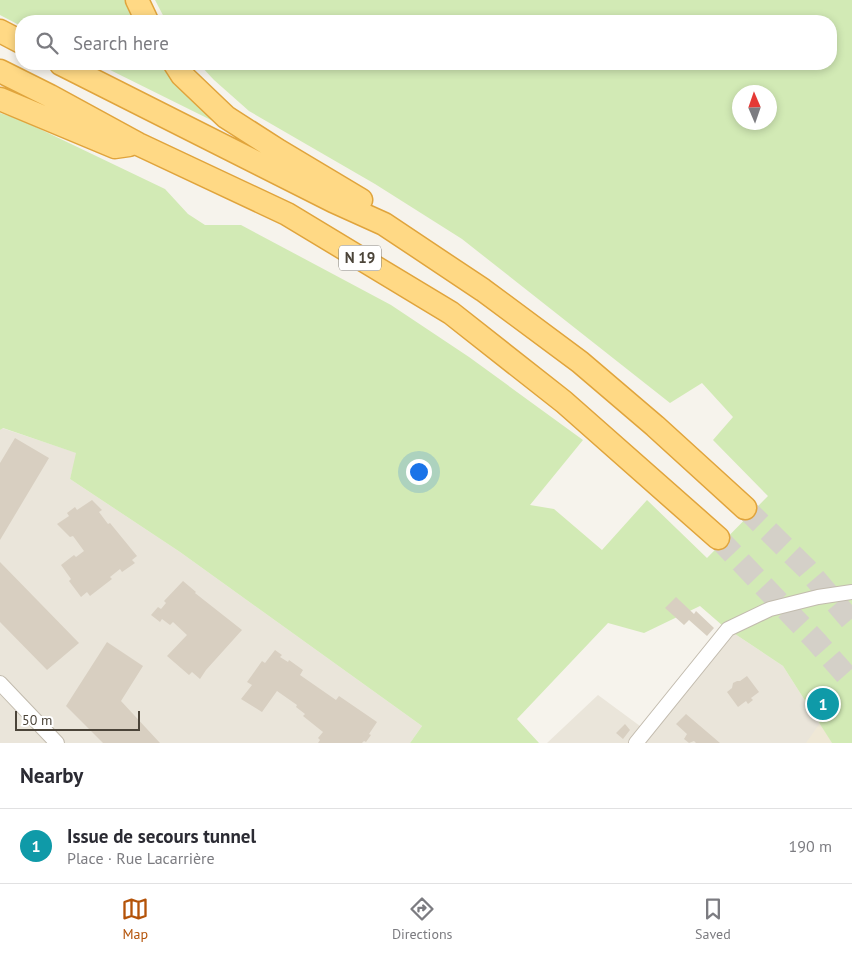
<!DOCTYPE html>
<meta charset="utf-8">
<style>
:root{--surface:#fff;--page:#f2f2f3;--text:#2b2b33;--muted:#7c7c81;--line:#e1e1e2;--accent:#b45309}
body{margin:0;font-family:"PT Sans",sans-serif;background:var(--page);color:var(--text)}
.compass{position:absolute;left:732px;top:85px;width:45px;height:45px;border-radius:50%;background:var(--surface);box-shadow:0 2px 8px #0003;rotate:358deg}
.scale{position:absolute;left:15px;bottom:12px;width:125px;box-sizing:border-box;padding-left:5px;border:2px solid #4b4439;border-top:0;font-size:14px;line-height:18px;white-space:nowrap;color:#4b4439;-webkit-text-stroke:4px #fff;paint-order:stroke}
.you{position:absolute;left:418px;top:471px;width:18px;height:18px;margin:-12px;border:4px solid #fff;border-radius:50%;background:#1a73e8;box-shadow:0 0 0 8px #1a73e833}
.badge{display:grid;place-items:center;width:32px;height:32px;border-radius:50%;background:var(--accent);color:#fff;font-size:16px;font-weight:700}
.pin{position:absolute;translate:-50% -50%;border:2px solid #fff;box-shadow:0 1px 5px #0006}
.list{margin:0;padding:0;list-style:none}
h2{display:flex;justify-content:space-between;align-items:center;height:65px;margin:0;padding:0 20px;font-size:21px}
h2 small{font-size:16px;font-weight:400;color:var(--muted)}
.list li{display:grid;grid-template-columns:32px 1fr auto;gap:15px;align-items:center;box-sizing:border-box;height:75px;padding:0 20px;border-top:1px solid var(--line)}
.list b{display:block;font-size:19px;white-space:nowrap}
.list p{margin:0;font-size:16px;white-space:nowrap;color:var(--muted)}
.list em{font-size:16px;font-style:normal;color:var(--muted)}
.icon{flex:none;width:28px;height:28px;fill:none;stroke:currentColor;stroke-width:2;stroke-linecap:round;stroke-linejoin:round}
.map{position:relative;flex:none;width:852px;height:743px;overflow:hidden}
.search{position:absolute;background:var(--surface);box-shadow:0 2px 8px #0003;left:15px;right:15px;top:15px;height:55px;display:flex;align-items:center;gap:12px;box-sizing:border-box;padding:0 18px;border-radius:20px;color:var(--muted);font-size:19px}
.sheet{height:140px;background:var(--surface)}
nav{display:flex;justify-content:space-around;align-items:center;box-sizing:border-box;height:70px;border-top:1px solid var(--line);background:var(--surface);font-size:14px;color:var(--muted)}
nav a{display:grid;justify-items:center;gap:2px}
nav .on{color:var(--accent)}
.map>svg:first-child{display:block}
</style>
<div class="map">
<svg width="852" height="743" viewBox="0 0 852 743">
<rect width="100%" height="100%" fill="#f6f3ec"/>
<!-- residential -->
<path fill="#eae5da" d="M2,428L77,453L70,479L180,552L422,726L410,743H0V430Z
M723,626L783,666L832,743H547L598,695L640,726Z"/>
<!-- education -->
<path fill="#efe8d6" d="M820,723L832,743H806Z"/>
<!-- green -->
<path fill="#d2eab5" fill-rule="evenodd" d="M0,0H131L142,21H21V26L0,15Z
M155,0H852V743H832L783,666L723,626L700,606L644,633L608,623L517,719L539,743H410L422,726L180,552L70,479L76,453L3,428L0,430V113L21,120L165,189L188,214L205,225H241L391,305L469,357L583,440L530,505L554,509L602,550L647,500L707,558L768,496L713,440L733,417L702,383L670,403L462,239L375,184L249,111L214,80L199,64H831V21H166ZM740,92H770V122H740Z
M98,64H166L219,124Z"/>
<!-- building -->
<path fill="#d8cfc1" d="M15,438L49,458L0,540V463Z
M92,500L102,510L99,512L108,524L110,523L137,556L132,560L135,563L122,572L120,569L110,577L112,579L90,596L87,592L81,597L69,581L71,579L61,565L74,555L76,557L84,551L73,536L70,537L57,524L69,516L67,513L75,507L77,510Z
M0,562L79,643L47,670L0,622Z
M183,581L196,592L195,593L242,630L206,670L200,679L192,672L189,675L167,656L187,635L173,622L170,625L162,619L160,622L151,615L158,607L161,609L166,603L164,601Z
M676,597L694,614L696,611L714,628L707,636L689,620L684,625L665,608Z
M107,642L143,666L121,701L160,743H103L66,706Z
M275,650L282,655L280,657L288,662L289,660L303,670L300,675L336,700L339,696L377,722L369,734L371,735L366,742L364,741L362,743H318L320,740L318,738L323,732L303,716L305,714L296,707L297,705L277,691L262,712L241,699L252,685L247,682L262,661L265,663Z
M747,676L759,692L751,698L753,700L748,704L746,701L738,707L727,692L732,688L733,683L737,681H740Z
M817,688L836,714L828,720L809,694Z
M686,714L720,743H696L694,741L689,743L684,739L687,734L676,724Z
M625,724L630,730L623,739L616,733Z"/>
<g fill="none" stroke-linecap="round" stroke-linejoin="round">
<!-- trunk-tunnel -->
<path stroke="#d4d0c8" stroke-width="22" stroke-dasharray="22 11" stroke-linecap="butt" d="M745,508L807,569L852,622
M718,538L816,641L852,682"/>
<defs>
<path id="minor" d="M0,683L57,743
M636,743L728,629L770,609L818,597L852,592"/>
<path id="trunk" d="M137,0L147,21
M0,31L21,42
M61,64L333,201L384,224L483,290L580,362L655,426L745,508
M175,64L182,75L226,117L279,151L361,200
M0,71L50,96L138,144L287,214L451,313L564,402L718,538
M0,99L115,147L129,145"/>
</defs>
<!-- minor casing -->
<use href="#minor" stroke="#c2bbae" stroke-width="16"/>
<!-- trunk casing -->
<use href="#trunk" stroke="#e0a43c" stroke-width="25"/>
<!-- minor -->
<use href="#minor" stroke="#fff" stroke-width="14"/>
<!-- trunk -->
<use href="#trunk" stroke="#ffd985" stroke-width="22"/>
</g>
<g text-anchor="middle" stroke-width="4" stroke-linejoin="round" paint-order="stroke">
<!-- shield labels -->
<rect fill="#fff" stroke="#817c74" stroke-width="1" x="339" y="245.5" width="42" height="25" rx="4"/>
<g font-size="15" font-weight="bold" fill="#4b4439">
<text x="360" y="263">N 19</text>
</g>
</g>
</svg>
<svg class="compass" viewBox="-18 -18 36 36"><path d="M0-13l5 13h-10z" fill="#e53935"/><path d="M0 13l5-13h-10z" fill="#7c7c81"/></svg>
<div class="scale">50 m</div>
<div class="you"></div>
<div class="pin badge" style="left:823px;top:704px;background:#0f9aa8">1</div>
<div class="search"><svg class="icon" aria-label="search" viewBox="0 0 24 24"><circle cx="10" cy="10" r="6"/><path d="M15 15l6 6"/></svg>Search here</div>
</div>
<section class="sheet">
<h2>Nearby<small></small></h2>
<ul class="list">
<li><span class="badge" style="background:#0f9aa8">1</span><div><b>Issue de secours tunnel</b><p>Place · Rue Lacarrière</p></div><em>190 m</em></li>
</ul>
</section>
<nav>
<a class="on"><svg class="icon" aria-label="map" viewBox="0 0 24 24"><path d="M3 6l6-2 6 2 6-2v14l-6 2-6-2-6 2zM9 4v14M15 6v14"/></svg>Map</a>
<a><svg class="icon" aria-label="directions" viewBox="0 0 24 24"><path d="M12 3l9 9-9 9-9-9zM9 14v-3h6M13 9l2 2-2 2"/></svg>Directions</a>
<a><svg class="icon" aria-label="saved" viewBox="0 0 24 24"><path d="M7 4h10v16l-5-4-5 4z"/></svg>Saved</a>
</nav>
